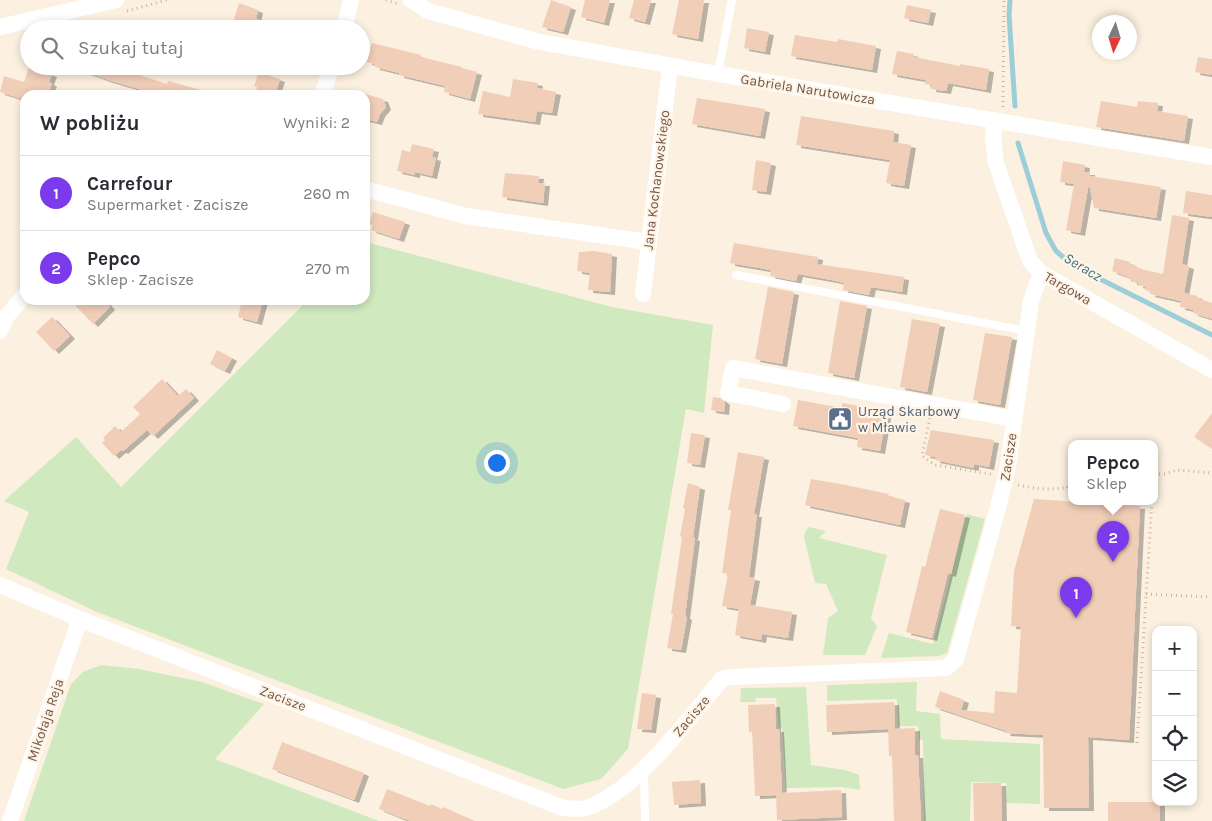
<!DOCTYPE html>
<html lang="pl">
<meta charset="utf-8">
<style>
:root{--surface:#fff;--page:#f7f7f7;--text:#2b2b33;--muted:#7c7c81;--line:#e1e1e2;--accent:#7c3aed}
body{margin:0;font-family:Karla,sans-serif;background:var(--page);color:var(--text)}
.controls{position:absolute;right:15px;bottom:15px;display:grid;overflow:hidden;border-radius:10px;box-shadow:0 2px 8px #0003}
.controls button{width:45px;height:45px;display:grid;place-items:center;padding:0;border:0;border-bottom:1px solid var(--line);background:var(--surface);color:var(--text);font:25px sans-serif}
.compass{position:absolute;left:1092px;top:15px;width:45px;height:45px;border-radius:50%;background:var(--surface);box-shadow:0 2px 8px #0003;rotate:184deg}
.you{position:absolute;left:496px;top:462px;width:18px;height:18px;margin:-12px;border:4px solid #fff;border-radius:50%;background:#1a73e8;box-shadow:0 0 0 8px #1a73e833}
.badge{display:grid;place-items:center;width:32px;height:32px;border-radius:50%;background:var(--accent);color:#fff;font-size:16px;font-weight:700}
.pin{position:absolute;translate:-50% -41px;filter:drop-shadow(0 1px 2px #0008)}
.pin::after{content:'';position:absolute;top:26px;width:18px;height:15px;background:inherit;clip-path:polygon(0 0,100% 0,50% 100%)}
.popup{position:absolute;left:1068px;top:440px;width:90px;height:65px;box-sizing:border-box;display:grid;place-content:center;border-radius:10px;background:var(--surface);filter:drop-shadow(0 1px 4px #0005);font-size:16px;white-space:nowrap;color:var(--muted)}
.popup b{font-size:19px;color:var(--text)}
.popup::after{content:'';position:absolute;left:50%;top:100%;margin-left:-10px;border:10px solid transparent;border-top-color:var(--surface)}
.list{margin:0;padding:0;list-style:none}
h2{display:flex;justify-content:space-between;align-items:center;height:65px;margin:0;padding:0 20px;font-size:21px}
h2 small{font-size:16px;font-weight:400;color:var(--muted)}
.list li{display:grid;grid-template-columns:32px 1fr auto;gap:15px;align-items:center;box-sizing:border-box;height:75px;padding:0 20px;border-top:1px solid var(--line)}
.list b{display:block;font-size:19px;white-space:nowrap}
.list p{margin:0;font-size:16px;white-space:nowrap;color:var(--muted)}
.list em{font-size:16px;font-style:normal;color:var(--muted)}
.icon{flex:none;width:28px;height:28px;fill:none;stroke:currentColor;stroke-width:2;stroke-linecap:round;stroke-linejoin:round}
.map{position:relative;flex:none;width:1212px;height:821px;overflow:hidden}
.search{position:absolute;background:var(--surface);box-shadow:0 2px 8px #0003;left:20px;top:20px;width:350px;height:55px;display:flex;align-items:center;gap:12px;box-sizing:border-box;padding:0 18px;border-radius:28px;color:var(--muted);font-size:19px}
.panel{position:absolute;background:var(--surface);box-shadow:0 2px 8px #0003;left:20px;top:90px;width:350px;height:215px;border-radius:15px}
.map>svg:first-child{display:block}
</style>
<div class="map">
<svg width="1212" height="821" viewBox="0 0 1212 821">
<defs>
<filter id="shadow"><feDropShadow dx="5" dy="3" stdDeviation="0" flood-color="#0004"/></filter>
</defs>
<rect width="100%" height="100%" fill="#fcf1e0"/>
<!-- green -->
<path fill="#d0e9bf" d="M366,242L612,307L713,325L704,413L686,409L628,749L601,779L563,789L97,612L6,569L29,512L4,501L76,437L121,487L308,300H365V243Z
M967,514L985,519L947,653L939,656L881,658L889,633L933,644Z
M809,527L826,531L819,538L887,555L871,618L877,626L865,655H823L828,618L838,611L826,584L815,583L804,537L806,530Z
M101,665L139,669L202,682L264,704L215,759L379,821H24L71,684L83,672Z
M917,682L916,711L940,714L941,739L1040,744V804L1006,803V783L971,782L970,821H924L923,740H919L918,726H898L897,699L827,701V685Z
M806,687L811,765L845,770L859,775L860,790L842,787L786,788L782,728L779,729L776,698H755L756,702H740L741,688Z"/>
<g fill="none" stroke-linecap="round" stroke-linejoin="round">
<!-- stream -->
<path stroke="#9bced7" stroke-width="5" d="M1010,0L1009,15L1015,106
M1018,143L1046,233L1056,251L1072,265L1212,335"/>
</g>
<!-- building -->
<path fill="#f1ceb8" filter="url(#shadow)" d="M551,0L571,7L563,32L542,27Z
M585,0H610L604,23L581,17Z
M634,0H651L645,22L629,18Z
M679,0H704L698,39L672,34Z
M239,3L258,10L256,19L278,26V29H231Z
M907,5L931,10L928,23L904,18Z
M747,28L769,32L765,52L744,48Z
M795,35L837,42L838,39L876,46L872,70L791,56Z
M372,43L421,55V57L462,67V68L477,72L470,99L444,92L445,86L399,75V73L375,67L374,64L367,62Z
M897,51L914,54V57L960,66V64L989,69L986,90L948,83L946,91L931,89L932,85L925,84L926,80L892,74Z
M1198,57L1212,59V75L1195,72Z
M76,66H119L118,68L167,84L168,81L205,91L204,95H159L108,80L75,68Z
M29,67L52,74L49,82L52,84L49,91L54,93V95H25V100L0,92L4,76L24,82Z
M259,72L280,79L275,95H255L257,87L254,86Z
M513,79L538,83L537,88L556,92L552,113L537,111L535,122L478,114L483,91L510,97Z
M365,94L383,99L386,107L380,114L377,122L365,119Z
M697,98L765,109L760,136L692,124Z
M1101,101L1137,107L1138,101L1158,103L1157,111L1188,116L1184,141L1096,127Z
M801,116L894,131L893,142L911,145L904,186L886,183L890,160L796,145Z
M412,144L434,149L432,157L436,158L432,176L415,172V175L397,171L402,150L410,152Z
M756,160L771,163L766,192L752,190Z
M1063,161L1085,165L1084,172H1090V176L1161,187L1156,218L1094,208L1089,183L1080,233L1066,230L1074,184L1060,182Z
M505,173L539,176L538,183H545L543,203L502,197Z
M1186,191L1212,195V217L1183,213Z
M373,212L405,222L399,239L371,230L373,225L369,224Z
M1172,215L1189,218L1182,264L1189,266L1184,293L1198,296L1197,298L1212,303V319L1193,313L1194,310L1180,307L1181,301L1150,294L1151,292L1145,290V287L1138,285L1139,283L1132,282V280L1126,278V276L1112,271L1115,258L1130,262V264L1137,266L1136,268L1163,274Z
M734,243L818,257L817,264L904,277L902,292L871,287L869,295L843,290L844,283L832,280L798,274L796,281L770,276L771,270L730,263Z
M593,251L612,254L610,292L588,290L590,273L577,271L579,252Z
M768,287L794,292L782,364L755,359Z
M70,300H104L110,307L93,324Z
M242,300H263L257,322L238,317Z
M840,301L867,306L854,378L828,373Z
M52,317L70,336L54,351L36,332Z
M912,319L940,324L927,392L900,387Z
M985,333L1012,337L1000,405L973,400Z
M217,350L232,358L225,371L210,364Z
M162,379L178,396L186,389L194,398L153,436L147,430L123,451L121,450L114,456L102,443L105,440L103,438L115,426L121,432L140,414L133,407Z
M713,397L720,398L725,402L724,412L711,410Z
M798,400L842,408V403L887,411L880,451L857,447L858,438L793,426Z
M1212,413V449L1194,437Z
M931,430L994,440L989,467L974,464V468L935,460V457L925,455Z
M691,433L705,435L700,465L687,463Z
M738,452L764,457L754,514H757L749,577L755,578L750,605L792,612L788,638L762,634L761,640L735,635L739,609L722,606L728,574L722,573L731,510H728Z
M811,479L841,484L889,494L888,496L905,500L900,525L805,505Z
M688,483L700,487L693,537H691L695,538L685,616L687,617L681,650L667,648L673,614H671L682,537L680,536L685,509L683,508Z
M1034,499L1140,506L1129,740L1088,737L1089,808H1044L1043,735L1005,733L1006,731L935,707L940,691L964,700L961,710L994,713L995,691L1017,693L1021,627L1011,626L1014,571Z
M940,509L965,515L951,574L948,573L932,638L906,632L922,566L925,567Z
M642,693L656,695L651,730L637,729Z
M894,702L895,729L915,728V755H918L921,821H894L892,756H889L888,729L827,732L826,705Z
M775,704L776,729H779L782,793L841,790L842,817L777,820L776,795L755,796L752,732H749L748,705Z
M282,742L364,773L354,800L272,769Z
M700,780L701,803L674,805L672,782Z
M973,783H1001L1002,821H974Z
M387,789L430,806L431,804L442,809L443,807L475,821H411L399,817L379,809Z
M1108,802H1160V821H1108Z"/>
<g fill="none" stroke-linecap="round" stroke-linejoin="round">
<!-- path -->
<path stroke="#d6b19b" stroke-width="3" stroke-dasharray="1 4" stroke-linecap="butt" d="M386,0L398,4
M127,11L167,0
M1003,107L1004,0
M930,418L922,456L935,465L991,474
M1154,474H1165L1177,470L1212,473
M1018,485C1037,489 1053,491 1072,486
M1067,487L1072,498
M1146,594L1210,597
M1137,743L1152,501"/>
<!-- lane -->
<path stroke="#fff" stroke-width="8" d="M718,74L732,0
M736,275L1026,331
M644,771L645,821"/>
<!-- street -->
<path stroke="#fff" stroke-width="16" d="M411,0L428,11L540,42L718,74L1212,157
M0,27L116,0
M344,29L351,0
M322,95L332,66
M995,120L993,137L996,163L1030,261L1041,273L1212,370
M365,189L466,216L648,242
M643,294L670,66
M0,331L7,316L25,295
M783,404L728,393L733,368L1014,419
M0,585L80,619L563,808C571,808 580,810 586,808C637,791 688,719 722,679L731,677L946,668L956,659L997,511L1007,472L1031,301L1041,273
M10,821L80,619"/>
</g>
<!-- icons -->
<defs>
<symbol id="civic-square" viewBox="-11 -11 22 22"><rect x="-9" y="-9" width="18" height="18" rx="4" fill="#5c6f8a" stroke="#fff5e6"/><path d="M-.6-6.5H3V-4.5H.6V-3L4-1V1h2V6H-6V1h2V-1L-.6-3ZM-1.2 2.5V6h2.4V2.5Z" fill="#fff"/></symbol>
</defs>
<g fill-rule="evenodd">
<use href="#civic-square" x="826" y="405" width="28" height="28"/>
</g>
<g text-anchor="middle" stroke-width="4.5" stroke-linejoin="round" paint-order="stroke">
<!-- street labels -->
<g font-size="14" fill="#725648" stroke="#fff5e6">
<text transform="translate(808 89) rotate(9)" y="5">Gabriela Narutowicza</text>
<text transform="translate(656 180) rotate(-83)" y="5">Jana Kochanowskiego</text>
<text transform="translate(1068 288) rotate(30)" y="5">Targowa</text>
<text transform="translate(1008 457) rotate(-81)" y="5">Zacisze</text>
<text transform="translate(283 698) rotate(21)" y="5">Zacisze</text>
<text transform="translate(691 716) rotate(-50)" y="5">Zacisze</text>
<text transform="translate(45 720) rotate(-71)" y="5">Mikołaja Reja</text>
</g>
<!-- service labels -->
<g font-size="14" fill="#4e5e75" stroke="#fff5e6" text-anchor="start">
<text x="858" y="416">Urząd Skarbowy<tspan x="858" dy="16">w Mławie</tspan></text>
</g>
<!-- water labels -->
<g font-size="15" font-style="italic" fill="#3f757f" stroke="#fff5e6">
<text transform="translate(1083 267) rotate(31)" y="5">Seracz</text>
</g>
</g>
</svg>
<div class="controls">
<button>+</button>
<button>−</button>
<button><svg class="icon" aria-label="locate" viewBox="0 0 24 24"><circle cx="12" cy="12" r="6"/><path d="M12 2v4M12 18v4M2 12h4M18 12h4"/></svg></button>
<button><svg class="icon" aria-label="layers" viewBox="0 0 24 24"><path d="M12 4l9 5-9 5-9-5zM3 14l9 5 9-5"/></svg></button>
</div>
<svg class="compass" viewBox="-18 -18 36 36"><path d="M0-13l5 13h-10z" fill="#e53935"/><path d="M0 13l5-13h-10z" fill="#7c7c81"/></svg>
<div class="you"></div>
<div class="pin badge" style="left:1076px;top:618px">1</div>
<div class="pin badge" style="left:1113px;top:562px">2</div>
<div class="popup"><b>Pepco</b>Sklep</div>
<div class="search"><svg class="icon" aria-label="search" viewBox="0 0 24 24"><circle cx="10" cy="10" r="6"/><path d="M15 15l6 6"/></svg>Szukaj tutaj</div>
<section class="panel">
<h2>W pobliżu<small>Wyniki: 2</small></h2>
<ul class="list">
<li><span class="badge">1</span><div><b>Carrefour</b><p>Supermarket · Zacisze</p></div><em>260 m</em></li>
<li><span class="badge">2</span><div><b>Pepco</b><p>Sklep · Zacisze</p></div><em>270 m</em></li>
</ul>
</section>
</div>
